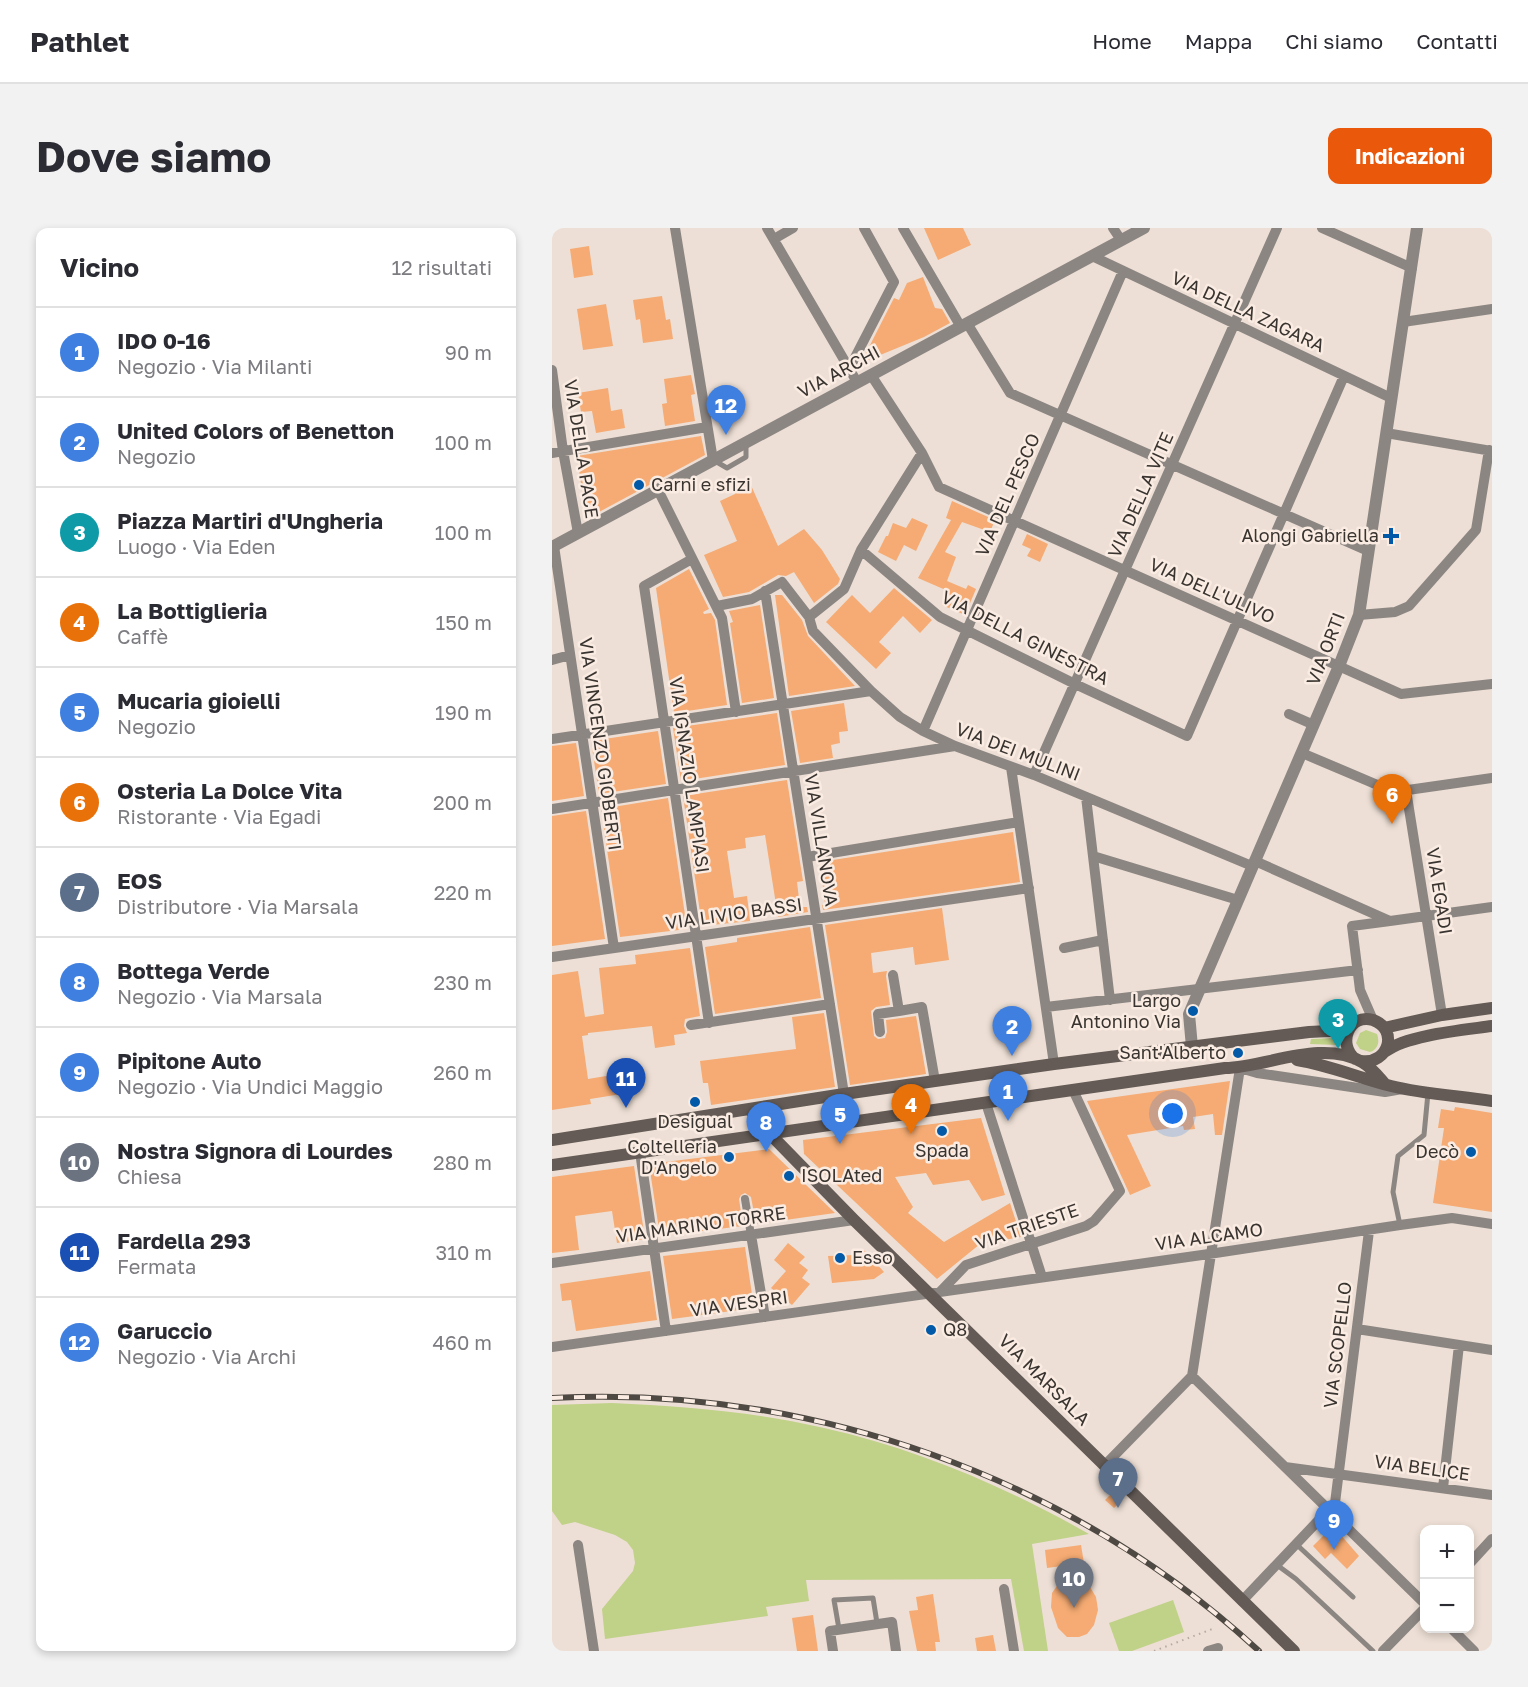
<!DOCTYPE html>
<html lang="it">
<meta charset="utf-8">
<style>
:root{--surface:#fff;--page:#f2f2f3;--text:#2b2b33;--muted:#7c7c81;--line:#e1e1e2;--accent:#ea580c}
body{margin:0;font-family:"Golos Text",sans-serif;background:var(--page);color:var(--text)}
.controls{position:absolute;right:18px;bottom:18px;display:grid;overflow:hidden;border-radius:12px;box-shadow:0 3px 9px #0003}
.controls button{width:54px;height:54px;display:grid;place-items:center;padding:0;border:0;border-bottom:2px solid var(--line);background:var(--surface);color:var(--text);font:30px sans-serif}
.you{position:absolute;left:621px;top:886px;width:21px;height:21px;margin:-15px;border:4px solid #fff;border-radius:50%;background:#1a73e8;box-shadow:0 0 0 9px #1a73e833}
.badge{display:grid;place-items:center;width:39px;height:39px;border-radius:50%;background:var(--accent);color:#fff;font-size:20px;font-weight:700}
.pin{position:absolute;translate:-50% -50px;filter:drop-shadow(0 2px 3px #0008)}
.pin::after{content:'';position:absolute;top:32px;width:21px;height:18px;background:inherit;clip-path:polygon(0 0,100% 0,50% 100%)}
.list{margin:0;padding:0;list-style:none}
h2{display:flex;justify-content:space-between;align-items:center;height:78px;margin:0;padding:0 24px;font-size:26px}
h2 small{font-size:20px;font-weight:400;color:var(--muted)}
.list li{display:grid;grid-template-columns:39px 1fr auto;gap:18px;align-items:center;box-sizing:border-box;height:90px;padding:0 24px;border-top:2px solid var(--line)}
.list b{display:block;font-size:22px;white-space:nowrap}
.list p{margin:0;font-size:20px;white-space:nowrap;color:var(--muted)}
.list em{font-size:20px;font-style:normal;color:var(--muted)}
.map{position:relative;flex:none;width:940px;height:1423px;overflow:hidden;border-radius:12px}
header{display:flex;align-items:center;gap:36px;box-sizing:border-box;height:84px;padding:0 30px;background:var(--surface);border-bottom:2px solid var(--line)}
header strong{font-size:28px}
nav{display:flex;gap:33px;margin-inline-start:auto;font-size:21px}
.intro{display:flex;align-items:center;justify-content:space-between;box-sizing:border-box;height:144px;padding:0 36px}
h1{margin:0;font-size:42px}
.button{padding:15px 27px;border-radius:12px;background:var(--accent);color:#fff;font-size:21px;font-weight:700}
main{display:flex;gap:36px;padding:0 36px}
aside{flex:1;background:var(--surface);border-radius:12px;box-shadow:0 3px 9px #0003}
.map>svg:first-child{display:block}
</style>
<header>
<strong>Pathlet</strong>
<nav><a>Home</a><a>Mappa</a><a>Chi siamo</a><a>Contatti</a></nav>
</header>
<div class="intro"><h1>Dove siamo</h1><a class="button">Indicazioni</a></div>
<main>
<aside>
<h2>Vicino<small>12 risultati</small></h2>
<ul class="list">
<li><span class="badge" style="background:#3f7fe0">1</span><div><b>IDO 0-16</b><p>Negozio · Via Milanti</p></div><em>90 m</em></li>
<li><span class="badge" style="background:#3f7fe0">2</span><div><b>United Colors of Benetton</b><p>Negozio</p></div><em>100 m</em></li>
<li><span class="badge" style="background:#0f9aa8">3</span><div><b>Piazza Martiri d'Ungheria</b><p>Luogo · Via Eden</p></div><em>100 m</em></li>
<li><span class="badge" style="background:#e8710a">4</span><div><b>La Bottiglieria</b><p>Caffè</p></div><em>150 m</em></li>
<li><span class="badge" style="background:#3f7fe0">5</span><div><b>Mucaria gioielli</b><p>Negozio</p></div><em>190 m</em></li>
<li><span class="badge" style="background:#e8710a">6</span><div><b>Osteria La Dolce Vita</b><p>Ristorante · Via Egadi</p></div><em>200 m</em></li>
<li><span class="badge" style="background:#5c6f8a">7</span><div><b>EOS</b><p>Distributore · Via Marsala</p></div><em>220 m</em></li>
<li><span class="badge" style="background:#3f7fe0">8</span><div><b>Bottega Verde</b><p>Negozio · Via Marsala</p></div><em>230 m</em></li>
<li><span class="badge" style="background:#3f7fe0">9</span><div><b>Pipitone Auto</b><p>Negozio · Via Undici Maggio</p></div><em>260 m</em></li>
<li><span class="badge" style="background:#6b7280">10</span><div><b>Nostra Signora di Lourdes</b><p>Chiesa</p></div><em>280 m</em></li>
<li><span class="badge" style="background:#1a4fb4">11</span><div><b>Fardella 293</b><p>Fermata</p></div><em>310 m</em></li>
<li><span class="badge" style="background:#3f7fe0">12</span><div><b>Garuccio</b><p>Negozio · Via Archi</p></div><em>460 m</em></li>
</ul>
</aside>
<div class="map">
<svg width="940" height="1423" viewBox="0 0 940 1423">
<rect width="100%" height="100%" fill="#eddfd5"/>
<!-- green -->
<path fill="#c0d188" d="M814,802L825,806C828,814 826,821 818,824L808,821L804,815L808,805Z
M786,810V817L758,816L759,811Z
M60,1175C131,1178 203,1184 272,1200C366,1221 454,1259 537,1306L480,1316L496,1423H472L459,1351L254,1352L257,1373L214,1379L216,1388L53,1411L50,1381L81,1343L83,1335L81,1322L75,1314L63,1307L23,1294L10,1297L0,1283V1177Z
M621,1372L632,1404L580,1423H567L557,1395Z"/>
<!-- building -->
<path fill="#f5ab73" d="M372,0H411L419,17L386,32Z
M37,18L41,47L22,50L18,21Z
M371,49L383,80L390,81L398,95L372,109L316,132L314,125L342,70L347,72L355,55Z
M110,68L114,92L118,91L121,111L91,115L88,91L84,92L81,72Z
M54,76L61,118L31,122L25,81Z
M139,147L143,166L139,167L143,193L113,198L110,176L115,175L112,151Z
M56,160L59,183L70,181L73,200L44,205L40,183L29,184L26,165Z
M149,208L153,227L34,291L25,228Z
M198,255L226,318L252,301L270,322L288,351L286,356L262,375L242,344L234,348L226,347L197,364L171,369L152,327L185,313L168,273L183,266L182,262Z
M400,273L443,292L438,304L410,294L393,324L404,329L395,353L414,361L416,357L424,361L413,387L390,377L396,363L366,350L399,292L394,290Z
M360,290L376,297L364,323L352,317L344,333L326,324L334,308H336L341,295L354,300Z
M475,306L496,316L488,334L475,328L479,321L470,317Z
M137,341L157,381L151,384L152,386L159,385L163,392L175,477L122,485L104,360Z
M342,360L380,392L368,405L351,388L327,414L339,425L324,441L274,394L300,367L318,385Z
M223,367H230L250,392L256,408L303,458L237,468Z
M208,377L222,470L190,475L178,395L181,394L177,383Z
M292,475L296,503L287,504L288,515L279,517L281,530L248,535L239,483Z
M225,485L233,537L129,553L121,500Z
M106,503L114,556L47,566L39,513Z
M24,515L32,568L0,573V518Z
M235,552L251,653L245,654L248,679H255L256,684L226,689L213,607L193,610L194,620L175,623L182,670L195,668L198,693L150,698L131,568Z
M116,570L135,701L68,709L49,581Z
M34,583L53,711L0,718V588Z
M461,604L468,654L271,682L270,677L273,676L268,634Z
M390,680L397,732L363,737L361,719L319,725L321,745L335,743L334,748L338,777L324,779L319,783L322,808L326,811L333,810L335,804L334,792L364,788L374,846L298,857L273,697Z
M258,699L269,770L163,786L153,719L185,714V710Z
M138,720L148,788L133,791L132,798L135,805L122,807L123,817L103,820L100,798L36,805V807L30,808L36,851L60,847L59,838L77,835L82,864L38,871L39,876L0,882V747L26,743L33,789L52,786L47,740L84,736L83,727Z
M272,785L283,859L159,877L156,855H151L148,833L244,821L240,789Z
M678,853L670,907H663L661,886L641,889L643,901L632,902L631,898L575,907L599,958L578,967L535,873Z
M903,879L940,885V984L881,975L892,900H886L889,881L902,883Z
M429,890L453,967L430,973L417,952L381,957L374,945L343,949L361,979L356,985L392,1014L458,975L469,1009L428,1016L385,1051L252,926L251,912Z
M217,921L283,985L204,996L199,969L193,965L189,967L187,971L191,998L108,1008L97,936Z
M82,938L93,1011L65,1015L60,983L23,988L27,1022L0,1025V949Z
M236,1015L253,1029L247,1035L256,1042L250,1050L258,1056L240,1077L219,1060L234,1043L222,1032Z
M193,1019L202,1080L120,1091L111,1028Z
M311,1021L332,1044L322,1051L280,1055L276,1028L303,1027Z
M98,1043L105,1092L24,1103L19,1072L10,1073L8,1056Z
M560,1265L569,1273L562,1280L553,1272Z
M781,1298L807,1328L795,1341L779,1325L773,1331L761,1318Z
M529,1317L532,1335L495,1340L493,1322Z
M514,1345L531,1352L538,1359L544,1369L546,1382L542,1397L535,1406L527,1409H515L506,1400L499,1379L500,1365Z
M381,1366L388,1414H383L384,1423H365L357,1383L366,1382L364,1369Z
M261,1387L266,1423H245L240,1390Z
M441,1407L444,1423H425L423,1410Z"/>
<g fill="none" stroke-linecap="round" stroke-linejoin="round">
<!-- path -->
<path stroke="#b5aaa2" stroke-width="2" stroke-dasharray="1.5 4.5" stroke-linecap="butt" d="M602,1423L663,1400"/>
<!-- service -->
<path stroke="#8c8683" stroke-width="5" d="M163,233L175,240L194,229V214
M848,997L841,964L846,928L872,907L876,865
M744,1316L801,1369
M725,1337L744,1351L821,1423
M287,1401L282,1372L321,1370L325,1395"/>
<!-- pedestrian -->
<path stroke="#8c8683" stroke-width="8" d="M193,971L199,1007"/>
<!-- minor -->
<path stroke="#8c8683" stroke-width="10" d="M123,0L161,232
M215,0L305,154
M351,0L409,99
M561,0L569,12
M770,0L860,40
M222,11L241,0
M540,28L839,170
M851,94L940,81
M415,95L458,165L816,323
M297,141L342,54L312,0
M0,142L11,223L26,305
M319,147L370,225L387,259L849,466L940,456
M834,205L940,223
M0,225L155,199
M106,262L170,390L184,484
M2,318L62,720
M309,322L388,389L523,456L635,508L792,148
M140,331L92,358L157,795
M213,363L292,866
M165,378L200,371L230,354L257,389L292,361L309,322L370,225
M807,387L843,384L857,378L924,302L937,222
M257,389L261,403L319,463L348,489L371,503L403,518L482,547L700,638
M0,432L18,427
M737,486L762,497
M371,503L571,43
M0,511L319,463
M750,525L842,564L940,550
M459,539L502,836
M482,547L725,0
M854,562L890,787
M534,569L558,772
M0,581L403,518
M541,628L686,672
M255,629L467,594
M703,633L838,693L940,679
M512,720L551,712
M0,729L477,660
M341,747L347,783L370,779L383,853
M494,779L806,742
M821,792L808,762L800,698L838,693
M139,797L278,776
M328,804L326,786L347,783
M434,875L490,1049
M88,924L114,1103
M199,1007L213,1089
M0,1035L302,992
M388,1064L414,1037L534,998L542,993L568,963L521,862
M805,1101L940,1122
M0,1119L657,1026L848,997L900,990L940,996
M640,1148L872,1375
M552,1238L640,1148L688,840L705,845L833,864L850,861
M733,1239L940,1267
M891,1260L907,1117
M26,1317L42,1423
M918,1335L940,1311
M452,1361L462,1423
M690,1373L783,1275L817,1003
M899,1400L922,1423
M281,1423L278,1403L340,1394L344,1423
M656,1423L666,1420
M831,1423L872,1381"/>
<!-- tertiary -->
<path stroke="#8c8683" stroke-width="12" d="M0,319L592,0
M640,819L637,786L787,438L807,387L865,0"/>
<!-- secondary -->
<path stroke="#645b56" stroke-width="12" d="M832,800L890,787L940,780
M834,823C855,807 912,802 940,798
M803,831C785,816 797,785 821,792C847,801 837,837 809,833
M745,832C777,837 807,850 839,858C871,866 907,868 940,873
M198,882L218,906L302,992L742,1423
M0,912L292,866L502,836L757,804L797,802
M0,937L673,840C715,839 770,811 810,834C819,839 826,848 833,856"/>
<defs>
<path id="rail" d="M0,1170C257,1157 517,1248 707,1423"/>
</defs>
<!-- rail casing -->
<use href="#rail" stroke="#4f4944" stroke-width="6"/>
<!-- rail -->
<use href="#rail" stroke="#faece2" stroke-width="4" stroke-dasharray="11" stroke-linecap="butt"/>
</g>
<!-- markers -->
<g fill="#0259a7" stroke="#faece2" stroke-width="2">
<circle cx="87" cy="257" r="6"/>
<path d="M836 299h6v6h6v6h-6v6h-6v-6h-6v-6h6z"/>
<circle cx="641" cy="783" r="6"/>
<circle cx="686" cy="825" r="6"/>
<circle cx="143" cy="874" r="6"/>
<circle cx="390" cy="903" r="6"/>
<circle cx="919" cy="924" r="6"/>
<circle cx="177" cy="929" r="6"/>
<circle cx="237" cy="948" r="6"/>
<circle cx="288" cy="1030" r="6"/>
<circle cx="379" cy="1102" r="6"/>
</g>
<g text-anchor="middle" stroke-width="5" stroke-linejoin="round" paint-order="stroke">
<!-- street labels -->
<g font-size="18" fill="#393430" stroke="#faece2">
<text transform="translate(696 84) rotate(25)" y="6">VIA DELLA ZAGARA</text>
<text transform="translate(287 144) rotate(-28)" y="6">VIA ARCHI</text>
<text transform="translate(29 221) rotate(81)" y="6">VIA DELLA PACE</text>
<text transform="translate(456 267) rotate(-66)" y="6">VIA DEL PESCO</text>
<text transform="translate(589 267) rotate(-66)" y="6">VIA DELLA VITE</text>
<text transform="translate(660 363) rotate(24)" y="6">VIA DELL'ULIVO</text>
<text transform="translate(473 410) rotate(27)" y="6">VIA DELLA GINESTRA</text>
<text transform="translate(774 421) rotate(-69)" y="6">VIA ORTI</text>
<text transform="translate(48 516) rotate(82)" y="6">VIA VINCENZO GIOBERTI</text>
<text transform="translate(466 524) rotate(21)" y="6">VIA DEI MULINI</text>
<text transform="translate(137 547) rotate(82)" y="6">VIA IGNAZIO LAMPIASI</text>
<text transform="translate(269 612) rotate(81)" y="6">VIA VILLANOVA</text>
<text transform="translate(887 663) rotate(81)" y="6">VIA EGADI</text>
<text transform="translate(182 686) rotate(-8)" y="6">VIA LIVIO BASSI</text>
<text transform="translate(149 997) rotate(-8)" y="6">VIA MARINO TORRE</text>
<text transform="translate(475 999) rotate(-19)" y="6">VIA TRIESTE</text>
<text transform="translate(657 1009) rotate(-8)" y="6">VIA ALCAMO</text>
<text transform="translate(187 1076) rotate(-8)" y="6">VIA VESPRI</text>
<text transform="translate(786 1117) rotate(-83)" y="6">VIA SCOPELLO</text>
<text transform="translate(492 1152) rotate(45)" y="6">VIA MARSALA</text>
<text transform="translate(870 1240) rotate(8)" y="6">VIA BELICE</text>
</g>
<!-- poi labels -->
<g font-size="18" fill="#393430" stroke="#faece2" text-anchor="end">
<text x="99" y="263" text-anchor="start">Carni e sfizi</text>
<text x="827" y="314">Alongi Gabriella</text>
<text x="629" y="779">Largo<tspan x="629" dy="21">Antonino Via</tspan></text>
<text x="674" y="831">Sant'Alberto</text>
<text x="143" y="900" text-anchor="middle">Desigual</text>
<text x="165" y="925">Coltelleria<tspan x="165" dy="21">D'Angelo</tspan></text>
<text x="390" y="929" text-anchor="middle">Spada</text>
<text x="907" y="930">Decò</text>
<text x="249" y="954" text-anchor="start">ISOLAted</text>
<text x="300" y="1036" text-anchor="start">Esso</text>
<text x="391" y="1108" text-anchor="start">Q8</text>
</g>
</g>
</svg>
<div class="controls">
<button>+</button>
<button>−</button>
</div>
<div class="you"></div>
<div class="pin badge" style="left:456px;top:893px;background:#3f7fe0">1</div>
<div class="pin badge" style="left:460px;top:828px;background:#3f7fe0">2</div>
<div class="pin badge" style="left:786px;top:821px;background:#0f9aa8">3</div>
<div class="pin badge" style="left:359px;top:906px;background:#e8710a">4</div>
<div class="pin badge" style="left:288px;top:916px;background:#3f7fe0">5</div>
<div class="pin badge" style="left:840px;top:596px;background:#e8710a">6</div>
<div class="pin badge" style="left:566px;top:1280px;background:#5c6f8a">7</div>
<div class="pin badge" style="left:214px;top:924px;background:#3f7fe0">8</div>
<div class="pin badge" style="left:782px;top:1322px;background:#3f7fe0">9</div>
<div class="pin badge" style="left:522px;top:1380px;background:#6b7280">10</div>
<div class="pin badge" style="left:74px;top:880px;background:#1a4fb4">11</div>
<div class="pin badge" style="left:174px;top:207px;background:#3f7fe0">12</div>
</div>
</main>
